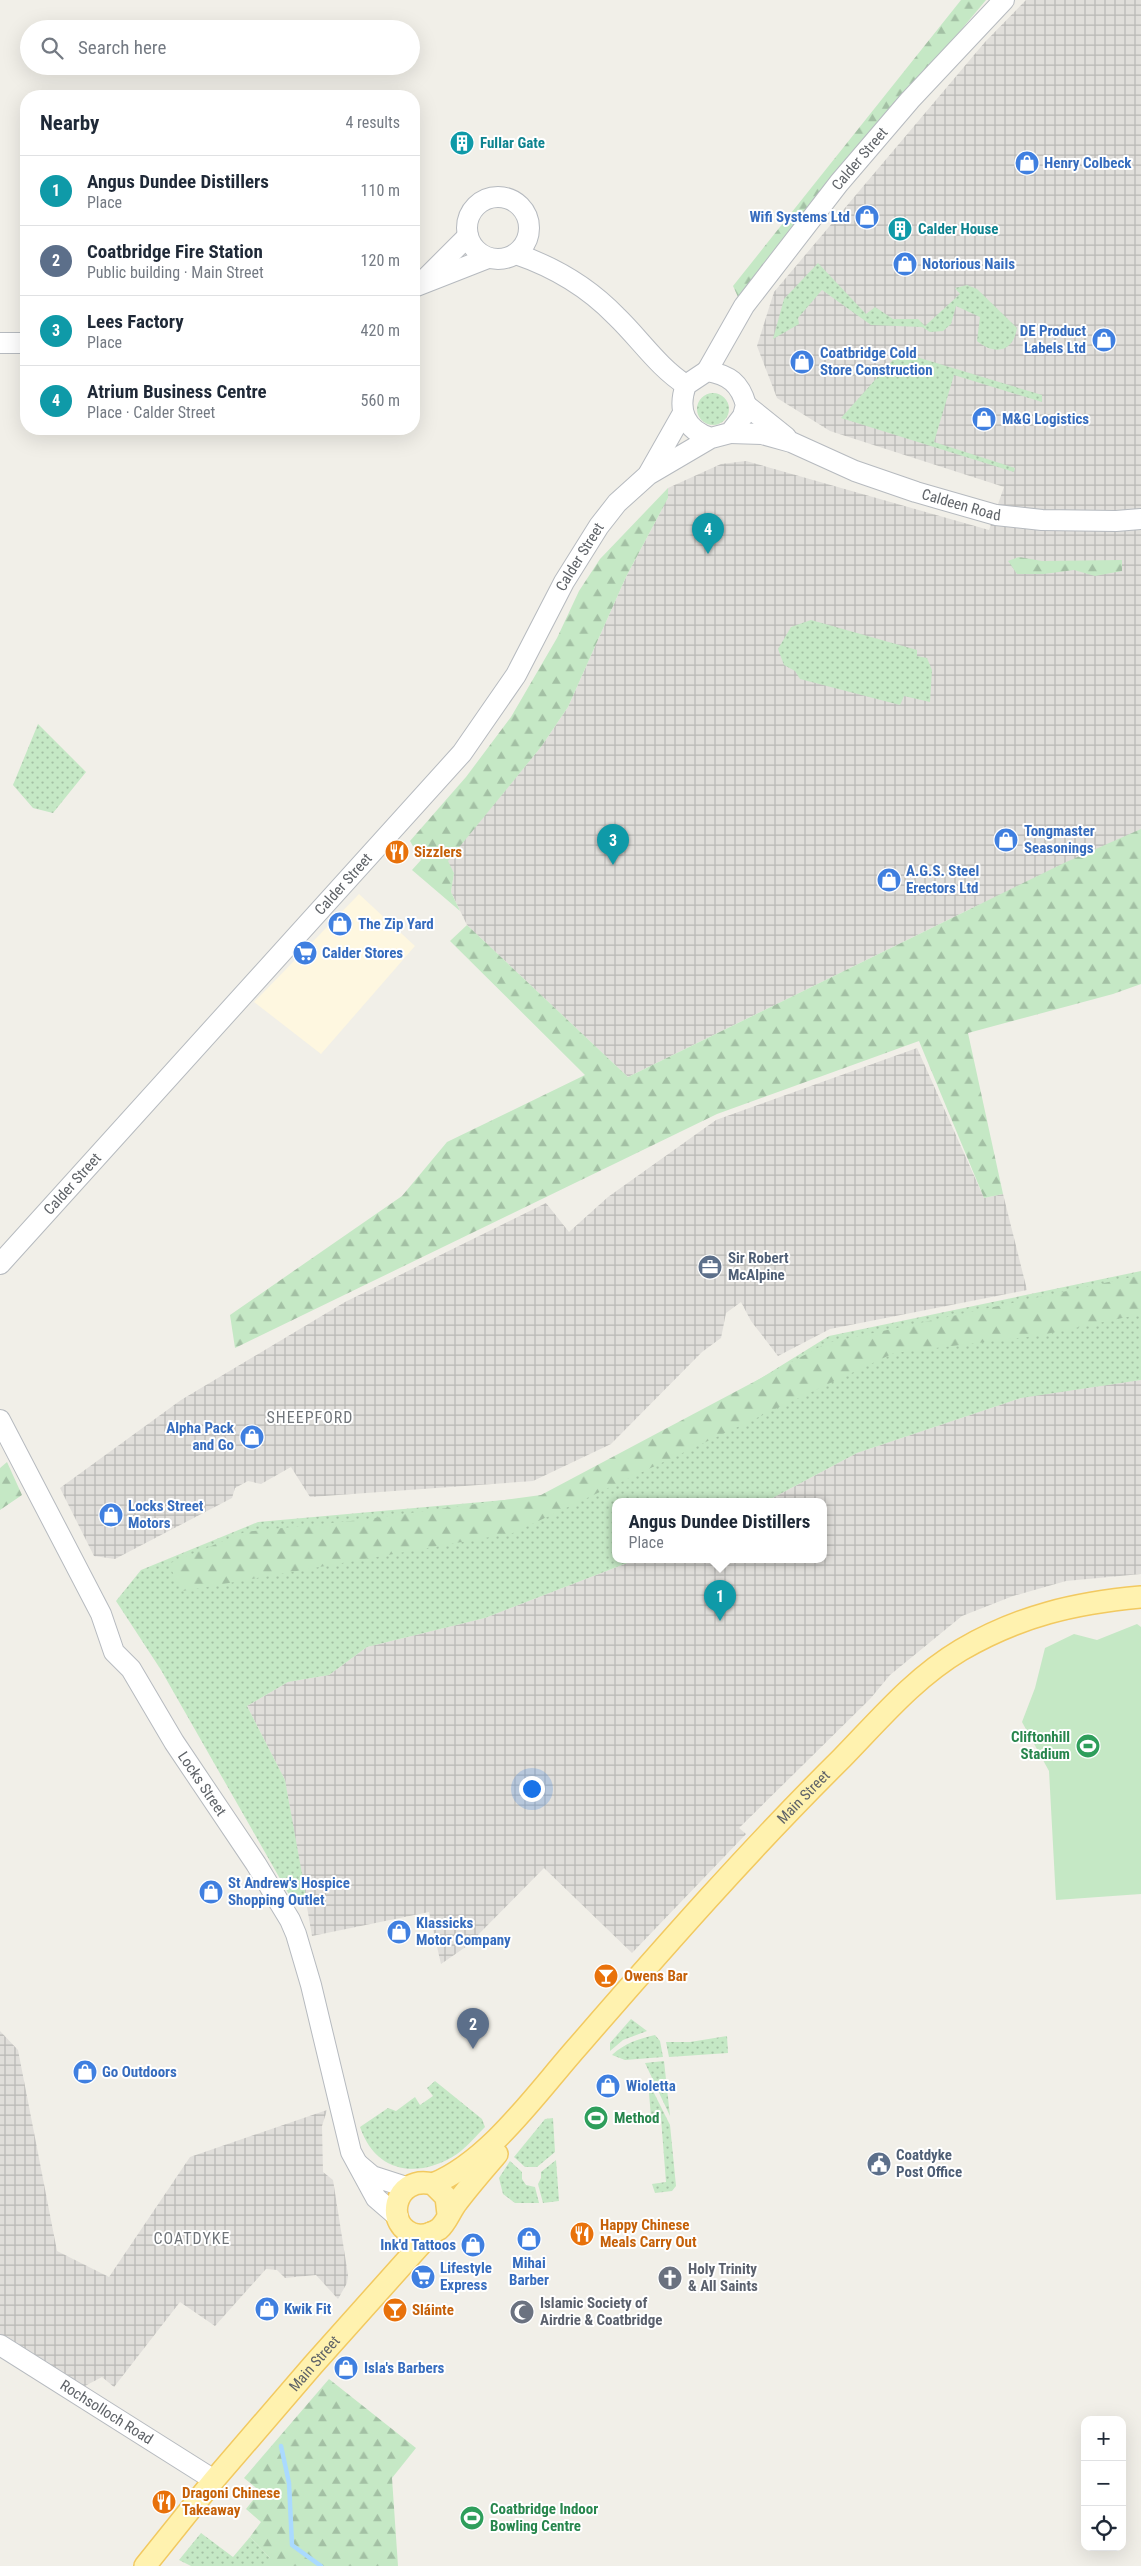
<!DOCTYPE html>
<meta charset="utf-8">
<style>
:root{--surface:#fff;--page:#f6f6f7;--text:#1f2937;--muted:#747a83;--line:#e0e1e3;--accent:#ea4335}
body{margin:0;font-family:"Roboto Condensed",sans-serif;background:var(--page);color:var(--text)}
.controls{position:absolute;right:15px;bottom:15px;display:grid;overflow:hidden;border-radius:10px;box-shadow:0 5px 20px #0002}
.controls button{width:45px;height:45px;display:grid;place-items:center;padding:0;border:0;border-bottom:1px solid var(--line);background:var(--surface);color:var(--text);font:25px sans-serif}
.you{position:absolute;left:531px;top:1788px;width:18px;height:18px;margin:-12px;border:4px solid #fff;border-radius:50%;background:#1a73e8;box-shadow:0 0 0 8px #1a73e833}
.badge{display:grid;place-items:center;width:32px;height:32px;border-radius:50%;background:var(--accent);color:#fff;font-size:16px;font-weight:700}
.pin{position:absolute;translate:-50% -41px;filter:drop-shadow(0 1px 2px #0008)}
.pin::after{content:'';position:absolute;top:26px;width:18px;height:15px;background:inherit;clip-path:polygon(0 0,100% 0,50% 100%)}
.popup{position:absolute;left:612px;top:1498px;width:215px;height:65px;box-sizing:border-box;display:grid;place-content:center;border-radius:10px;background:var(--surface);filter:drop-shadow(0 1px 4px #0005);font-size:16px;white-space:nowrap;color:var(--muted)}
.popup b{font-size:19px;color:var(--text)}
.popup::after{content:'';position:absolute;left:50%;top:100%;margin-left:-10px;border:10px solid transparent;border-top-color:var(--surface)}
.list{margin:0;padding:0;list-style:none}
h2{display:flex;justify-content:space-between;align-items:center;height:65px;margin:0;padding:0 20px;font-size:21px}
h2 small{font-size:16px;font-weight:400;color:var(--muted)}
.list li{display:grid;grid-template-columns:32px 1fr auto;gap:15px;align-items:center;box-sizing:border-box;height:70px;padding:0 20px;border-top:1px solid var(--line)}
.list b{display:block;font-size:19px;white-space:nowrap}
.list p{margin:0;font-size:16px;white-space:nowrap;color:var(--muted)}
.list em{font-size:16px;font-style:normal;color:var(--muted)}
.icon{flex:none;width:28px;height:28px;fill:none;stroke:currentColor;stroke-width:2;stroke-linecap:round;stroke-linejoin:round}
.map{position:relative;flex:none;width:1141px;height:2566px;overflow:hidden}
.search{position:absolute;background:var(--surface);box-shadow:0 5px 20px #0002;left:20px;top:20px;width:400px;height:55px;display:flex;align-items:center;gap:12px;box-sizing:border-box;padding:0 18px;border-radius:28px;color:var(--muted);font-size:19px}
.panel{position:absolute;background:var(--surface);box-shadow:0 5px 20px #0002;left:20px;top:90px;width:400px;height:345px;border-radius:20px}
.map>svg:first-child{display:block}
</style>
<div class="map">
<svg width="1141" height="2566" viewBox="0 0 1141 2566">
<defs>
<pattern id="industrial-grid" width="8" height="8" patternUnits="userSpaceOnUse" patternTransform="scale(1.25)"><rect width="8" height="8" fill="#e0deda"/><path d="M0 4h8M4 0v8" fill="none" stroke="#b9b8b5"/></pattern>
<pattern id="green-dots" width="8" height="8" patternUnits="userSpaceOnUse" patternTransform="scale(1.25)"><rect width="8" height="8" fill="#c5e8c5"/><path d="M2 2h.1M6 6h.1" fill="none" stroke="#a3c0a4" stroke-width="1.8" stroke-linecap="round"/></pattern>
<pattern id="forest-firs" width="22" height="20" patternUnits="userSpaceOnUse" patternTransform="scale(1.25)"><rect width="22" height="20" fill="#c5e8c5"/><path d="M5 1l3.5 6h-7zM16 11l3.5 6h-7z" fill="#a3c0a4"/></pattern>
</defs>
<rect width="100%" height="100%" fill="#f1efe8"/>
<!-- commercial -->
<path fill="#fef7e0" d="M359,894L415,946L321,1054L254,1002Z"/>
<!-- industrial -->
<path fill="url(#industrial-grid)" d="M1026,0H1141V830L968,910L628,1077L467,925L451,892L454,873L447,861L541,747L568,707L626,577L668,498V488L721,464L746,461L989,530L1004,487L830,431L777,398L757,346L774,292L985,42Z
M917,1048L984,1198L1003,1194L1027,1290L830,1329L778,1356L751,1321L741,1302L726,1313L721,1338L702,1352L611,1444L533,1481L310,1497L291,1467L261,1484L248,1481L235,1488L232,1498L115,1559L94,1556L60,1488L181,1400L345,1302L546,1203L569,1232L608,1197L716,1120Z
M1141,1380V1574L1066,1581L1013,1596L962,1616L890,1675L870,1699L739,1828L746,1834L632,1953L544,1868L467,1946L441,1964L429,1912L312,1936L285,1780L247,1706L288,1682L329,1675L367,1647L485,1618L635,1560H824V1502H765L857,1453L1024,1397Z
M0,2031L18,2050L57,2251L109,2277L190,2157L327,2110L322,2126L323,2172L333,2180L348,2275L347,2283L338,2299L316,2275L285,2278L277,2270L266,2269L215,2326L180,2302L114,2387L102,2377L83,2387L0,2335Z"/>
<!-- green -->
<path fill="url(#green-dots)" d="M818,263L866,314L875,307L893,319H918L925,326L960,294L955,288L967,285L977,289L1017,328C1013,353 994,355 977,341L980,317L956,306L951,324L943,331L930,332L922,327L871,325L822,290L798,318L799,324L773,339L784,299Z
M900,352L1042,395V402L954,375L934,442L1015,468L1014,472L841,418Z
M697 409a16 16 0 1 1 32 0a16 16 0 1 1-32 0Z
M811,620L917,650V656L927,658L932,670L930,702L904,696L900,705L800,679L795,671L784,665L778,649L791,627Z
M38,724L86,772L53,813L33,808L13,785Z
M1141,1271V1380L1021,1398L857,1453L765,1502H616V1560H635L485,1618L367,1647L329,1675L288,1682L247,1706L285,1780L306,1896L291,1898L161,1670L116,1601L141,1570L258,1522L539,1497L706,1412L829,1336Z
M631,2019L647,2031L623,2040L610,2051V2043Z
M655,2035L660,2041L663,2057L625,2060L612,2055C625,2043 638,2039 655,2035Z
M727,2036L728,2053L669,2057L666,2042H690Z
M664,2061L670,2116L645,2063Z
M435,2081L482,2119L485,2127C476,2136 467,2147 457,2154C419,2179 376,2174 360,2127L388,2108L396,2111L415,2097L420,2105L433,2096L427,2088Z
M648,2081L670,2125L676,2186L672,2191L655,2193L652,2184L666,2182L661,2118L651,2117Z
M553,2118L555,2152L537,2167H525L514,2157L545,2119Z
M556,2160L559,2201L543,2203L538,2184L541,2178V2172Z
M510,2161L522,2172V2179L526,2185L535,2187L539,2203H515L503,2194L499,2178Z
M201,2533L233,2557L250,2537L270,2558V2566H191L179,2560Z"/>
<!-- forest -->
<path fill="url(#forest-firs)" d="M961,0H986L738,297L733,286Z
M668,488V498L626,577L568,707L541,747L448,861L454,873L451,892L460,911L412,870L421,860L410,841L466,777L511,717L557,638L579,591L600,559Z
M1019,557L1042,561L1122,560V571L1095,576L1074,570L1044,574H1017L1008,561Z
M1141,829V984L1113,994L968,1033L1003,1194L984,1198L919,1041L717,1114L235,1348L230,1315L402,1196L447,1142L585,1075L450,941L467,925L628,1077L1064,863Z
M1141,1275V1314L1042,1335L894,1353L513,1533L183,1591L168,1564L245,1532L360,1520L541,1495L827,1343Z
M7,1462L22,1495L0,1510V1468Z
M329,2379L416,2448L392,2478L398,2566H270V2558L250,2537L261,2522L246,2509L260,2491L244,2478Z"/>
<!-- pitch -->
<path fill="#c5e8c5" d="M1137,1624L1141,1627V1894L1056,1900L1049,1771L1022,1722L1035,1688L1045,1648L1074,1634L1097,1640Z"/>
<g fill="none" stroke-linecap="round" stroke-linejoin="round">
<!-- stream -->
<path stroke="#aadaff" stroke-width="4.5" d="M281,2446L289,2483L292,2545L321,2566"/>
<defs>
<g id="secondary">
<circle cx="498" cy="228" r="31"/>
<path d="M516,254C554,267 588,287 616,316C640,339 658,367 686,385"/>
<path d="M424,280L468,236"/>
<path d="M414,287L488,258"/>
<path d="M0,343H26"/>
<path id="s1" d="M707,371L744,306L839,183L910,100L1004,0"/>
<path d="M746,405L786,437"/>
<path id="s2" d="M730,433L762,434L791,442L855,471L916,492L996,515L1042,520L1116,521L1141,519"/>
<path d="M649,473L683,413"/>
<path id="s3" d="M0,1264L462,753L516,675L564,582L599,526L617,503L648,475L711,438L730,433L743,416L746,405C740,383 729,375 707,371L686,385C677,410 685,430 711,438"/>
<path id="s4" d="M0,1420L101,1614L114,1652L131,1669L174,1742L256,1864L290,1920L296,1934L311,1985L351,2152L376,2198L398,2217"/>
<path d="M359,2165L372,2176L406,2187"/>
<path id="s5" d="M0,2345L214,2480"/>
</g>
<g id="primary">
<path id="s6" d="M433,2184C490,2161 538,2091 579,2045C664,1947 750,1849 842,1758C880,1719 914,1678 961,1650C1019,1616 1075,1603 1141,1597"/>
<path d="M448,2214L446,2197L433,2184C393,2174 383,2228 417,2235C424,2236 433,2233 439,2229C447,2222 451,2209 458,2201C470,2185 484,2169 497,2154"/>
<path id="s7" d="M145,2566L214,2480L313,2365L431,2233"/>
</g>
</defs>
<!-- secondary casing -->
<use href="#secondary" stroke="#b6babf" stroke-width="22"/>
<!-- primary casing -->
<use href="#primary" stroke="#f2c960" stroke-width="24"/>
<!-- secondary -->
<use href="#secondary" stroke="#fff" stroke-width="20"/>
<!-- primary -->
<use href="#primary" stroke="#fff2af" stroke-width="21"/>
</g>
<!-- icons -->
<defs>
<symbol id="building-disc" viewBox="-11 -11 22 22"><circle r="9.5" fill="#0f9aa8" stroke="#fff"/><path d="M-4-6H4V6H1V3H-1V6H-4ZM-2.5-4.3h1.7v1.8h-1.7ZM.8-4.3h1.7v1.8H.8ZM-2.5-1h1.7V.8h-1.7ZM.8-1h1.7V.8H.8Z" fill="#fff"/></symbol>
<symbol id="shop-disc" viewBox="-11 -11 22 22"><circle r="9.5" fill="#3f7fe0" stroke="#fff"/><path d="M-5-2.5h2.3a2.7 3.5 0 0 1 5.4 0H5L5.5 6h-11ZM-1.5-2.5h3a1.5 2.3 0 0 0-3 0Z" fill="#fff"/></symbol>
<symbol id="restaurant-disc" viewBox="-11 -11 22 22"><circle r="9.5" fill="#e8710a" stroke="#fff"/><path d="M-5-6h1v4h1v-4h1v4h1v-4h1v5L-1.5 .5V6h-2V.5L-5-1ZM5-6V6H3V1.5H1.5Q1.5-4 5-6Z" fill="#fff"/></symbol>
<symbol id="supermarket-disc" viewBox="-11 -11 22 22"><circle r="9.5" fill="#3f7fe0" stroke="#fff"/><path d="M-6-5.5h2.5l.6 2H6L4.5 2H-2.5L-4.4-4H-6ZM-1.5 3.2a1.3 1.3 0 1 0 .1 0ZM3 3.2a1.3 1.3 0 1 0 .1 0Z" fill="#fff"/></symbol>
<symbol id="office-disc" viewBox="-11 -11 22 22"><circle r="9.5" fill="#5c6f8a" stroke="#fff"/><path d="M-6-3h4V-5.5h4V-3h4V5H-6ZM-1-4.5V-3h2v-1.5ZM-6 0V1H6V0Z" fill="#fff"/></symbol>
<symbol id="stadium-disc" viewBox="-11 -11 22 22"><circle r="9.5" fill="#2e9e5b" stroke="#fff"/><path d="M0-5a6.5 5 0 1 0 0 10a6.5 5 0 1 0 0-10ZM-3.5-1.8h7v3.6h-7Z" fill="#fff"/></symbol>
<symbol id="bar-disc" viewBox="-11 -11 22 22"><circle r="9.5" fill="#e8710a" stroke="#fff"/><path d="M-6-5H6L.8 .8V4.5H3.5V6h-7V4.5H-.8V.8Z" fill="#fff"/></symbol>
<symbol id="civic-disc" viewBox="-11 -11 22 22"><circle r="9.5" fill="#5c6f8a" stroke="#fff"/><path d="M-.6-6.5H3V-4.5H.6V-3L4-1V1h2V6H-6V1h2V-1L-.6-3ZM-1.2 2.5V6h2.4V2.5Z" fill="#fff"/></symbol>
<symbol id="church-disc" viewBox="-11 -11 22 22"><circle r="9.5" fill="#6b7280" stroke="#fff"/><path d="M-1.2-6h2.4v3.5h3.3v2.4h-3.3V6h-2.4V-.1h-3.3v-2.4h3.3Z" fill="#fff"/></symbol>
<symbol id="mosque-disc" viewBox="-11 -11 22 22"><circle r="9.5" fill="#6b7280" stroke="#fff"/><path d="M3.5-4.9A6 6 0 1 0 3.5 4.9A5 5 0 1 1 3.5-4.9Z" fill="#fff"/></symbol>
</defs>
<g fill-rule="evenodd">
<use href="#building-disc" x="448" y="129" width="28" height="28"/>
<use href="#shop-disc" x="1013" y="149" width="28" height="28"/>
<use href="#shop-disc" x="853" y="203" width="28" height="28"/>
<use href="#building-disc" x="886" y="215" width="28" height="28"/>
<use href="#shop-disc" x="891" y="250" width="28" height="28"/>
<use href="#shop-disc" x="1090" y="326" width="28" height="28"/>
<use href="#shop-disc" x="788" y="348" width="28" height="28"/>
<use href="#shop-disc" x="970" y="405" width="28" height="28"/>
<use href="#shop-disc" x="992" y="826" width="28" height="28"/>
<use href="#restaurant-disc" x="383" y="838" width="28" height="28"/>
<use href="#shop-disc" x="875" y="866" width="28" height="28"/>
<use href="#shop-disc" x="326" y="910" width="28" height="28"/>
<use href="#supermarket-disc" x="291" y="939" width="28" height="28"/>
<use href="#office-disc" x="696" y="1253" width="28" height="28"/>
<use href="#shop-disc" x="238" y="1423" width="28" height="28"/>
<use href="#shop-disc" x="97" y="1501" width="28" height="28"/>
<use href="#stadium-disc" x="1074" y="1732" width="28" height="28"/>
<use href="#shop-disc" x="197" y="1878" width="28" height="28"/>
<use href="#shop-disc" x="385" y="1918" width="28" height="28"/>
<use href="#bar-disc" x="592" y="1962" width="28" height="28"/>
<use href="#shop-disc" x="71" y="2058" width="28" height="28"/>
<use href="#shop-disc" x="594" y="2072" width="28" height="28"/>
<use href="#stadium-disc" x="582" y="2104" width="28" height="28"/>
<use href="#civic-disc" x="865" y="2150" width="28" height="28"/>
<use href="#restaurant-disc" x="568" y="2220" width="28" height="28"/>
<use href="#shop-disc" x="515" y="2225" width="28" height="28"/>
<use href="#shop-disc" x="459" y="2231" width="28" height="28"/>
<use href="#supermarket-disc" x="409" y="2263" width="28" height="28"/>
<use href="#church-disc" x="656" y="2264" width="28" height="28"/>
<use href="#shop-disc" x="253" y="2295" width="28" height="28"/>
<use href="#bar-disc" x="381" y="2296" width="28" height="28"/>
<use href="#mosque-disc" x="508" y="2298" width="28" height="28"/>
<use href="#shop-disc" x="332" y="2354" width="28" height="28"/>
<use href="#restaurant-disc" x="150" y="2488" width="28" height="28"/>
<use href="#stadium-disc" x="458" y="2504" width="28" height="28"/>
</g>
<g text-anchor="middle" stroke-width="4" stroke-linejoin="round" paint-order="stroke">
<!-- culture labels -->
<g font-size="15" font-weight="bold" fill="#0d838f" stroke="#fff" text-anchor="start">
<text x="480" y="148">Fullar Gate</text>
<text x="918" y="234">Calder House</text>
</g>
<!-- street labels -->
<g font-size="15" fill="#5f6368" stroke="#fff">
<text dy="5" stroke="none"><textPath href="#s1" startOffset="262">Calder Street</textPath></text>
<text dy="5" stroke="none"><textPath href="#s2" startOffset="244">Caldeen Road</textPath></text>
<text dy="5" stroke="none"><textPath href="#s3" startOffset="918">Calder Street</textPath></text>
<text dy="5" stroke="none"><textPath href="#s3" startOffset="512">Calder Street</textPath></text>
<text dy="5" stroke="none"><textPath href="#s3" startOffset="108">Calder Street</textPath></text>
<text dy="5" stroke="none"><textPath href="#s4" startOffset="418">Locks Street</textPath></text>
<text dy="5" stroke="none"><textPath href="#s6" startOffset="538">Main Street</textPath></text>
<text dy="5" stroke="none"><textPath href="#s7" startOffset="264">Main Street</textPath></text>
<text dy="5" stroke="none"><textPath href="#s5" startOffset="126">Rochsolloch Road</textPath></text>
</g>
<!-- shop labels -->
<g font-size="15" font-weight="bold" fill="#366cbe" stroke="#fff" text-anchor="start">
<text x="1044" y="168">Henry Colbeck</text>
<text x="850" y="222" text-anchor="end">Wifi Systems Ltd</text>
<text x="922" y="269">Notorious Nails</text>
<text x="1086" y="336" text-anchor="end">DE Product<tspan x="1086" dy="17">Labels Ltd</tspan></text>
<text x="820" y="358">Coatbridge Cold<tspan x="820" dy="17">Store Construction</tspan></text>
<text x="1002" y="424">M&amp;G Logistics</text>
<text x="1024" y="836">Tongmaster<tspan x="1024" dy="17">Seasonings</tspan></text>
<text x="906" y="876">A.G.S. Steel<tspan x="906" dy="17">Erectors Ltd</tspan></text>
<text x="358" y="929">The Zip Yard</text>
<text x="322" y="958">Calder Stores</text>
<text x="234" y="1433" text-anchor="end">Alpha Pack<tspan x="234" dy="17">and Go</tspan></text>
<text x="128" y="1511">Locks Street<tspan x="128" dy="17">Motors</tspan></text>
<text x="228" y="1888">St Andrew's Hospice<tspan x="228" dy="17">Shopping Outlet</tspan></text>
<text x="416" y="1928">Klassicks<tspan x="416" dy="17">Motor Company</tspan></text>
<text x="102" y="2077">Go Outdoors</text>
<text x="626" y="2091">Wioletta</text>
<text x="456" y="2250" text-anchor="end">Ink'd Tattoos</text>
<text x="529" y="2268" text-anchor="middle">Mihai<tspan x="529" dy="17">Barber</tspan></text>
<text x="440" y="2273">Lifestyle<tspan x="440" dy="17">Express</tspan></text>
<text x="284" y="2314">Kwik Fit</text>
<text x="364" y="2373">Isla's Barbers</text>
</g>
<!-- food labels -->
<g font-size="15" font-weight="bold" fill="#c56008" stroke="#fff" text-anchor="start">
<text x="414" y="857">Sizzlers</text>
<text x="624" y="1981">Owens Bar</text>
<text x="600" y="2230">Happy Chinese<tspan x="600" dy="17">Meals Carry Out</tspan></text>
<text x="412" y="2315">Sláinte</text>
<text x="182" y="2498">Dragoni Chinese<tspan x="182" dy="17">Takeaway</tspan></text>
</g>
<!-- service labels -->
<g font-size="15" font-weight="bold" fill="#4e5e75" stroke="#fff" text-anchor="start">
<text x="728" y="1263">Sir Robert<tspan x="728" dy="17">McAlpine</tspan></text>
<text x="896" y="2160">Coatdyke<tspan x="896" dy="17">Post Office</tspan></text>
</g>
<!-- leisure labels -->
<g font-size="15" font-weight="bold" fill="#27864d" stroke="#fff" text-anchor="start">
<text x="1070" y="1742" text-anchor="end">Cliftonhill<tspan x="1070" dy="17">Stadium</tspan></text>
<text x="614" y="2123">Method</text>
<text x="490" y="2514">Coatbridge Indoor<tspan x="490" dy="17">Bowling Centre</tspan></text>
</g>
<!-- worship labels -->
<g font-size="15" font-weight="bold" fill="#5b616d" stroke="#fff" text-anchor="start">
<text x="688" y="2274">Holy Trinity<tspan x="688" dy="17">&amp; All Saints</tspan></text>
<text x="540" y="2308">Islamic Society of<tspan x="540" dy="17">Airdrie &amp; Coatbridge</tspan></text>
</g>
<!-- neighbourhood labels -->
<g font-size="16" letter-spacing="1" fill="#70757a" stroke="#fff">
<text x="310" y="1423">SHEEPFORD</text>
<text x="192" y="2244">COATDYKE</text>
</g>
</g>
</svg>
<div class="controls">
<button>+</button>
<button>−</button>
<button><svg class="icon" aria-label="locate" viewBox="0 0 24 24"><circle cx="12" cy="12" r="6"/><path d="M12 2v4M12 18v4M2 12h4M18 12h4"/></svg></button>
</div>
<div class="you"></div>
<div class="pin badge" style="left:720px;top:1621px;background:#0f9aa8">1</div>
<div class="popup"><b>Angus Dundee Distillers</b>Place</div>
<div class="pin badge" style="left:473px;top:2049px;background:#5c6f8a">2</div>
<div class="pin badge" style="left:613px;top:865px;background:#0f9aa8">3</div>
<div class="pin badge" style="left:708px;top:554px;background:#0f9aa8">4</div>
<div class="search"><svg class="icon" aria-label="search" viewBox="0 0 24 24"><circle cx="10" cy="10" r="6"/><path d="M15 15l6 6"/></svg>Search here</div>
<section class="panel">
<h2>Nearby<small>4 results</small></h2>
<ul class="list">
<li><span class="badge" style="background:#0f9aa8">1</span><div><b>Angus Dundee Distillers</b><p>Place</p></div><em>110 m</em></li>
<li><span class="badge" style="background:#5c6f8a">2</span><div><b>Coatbridge Fire Station</b><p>Public building · Main Street</p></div><em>120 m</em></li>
<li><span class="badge" style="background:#0f9aa8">3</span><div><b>Lees Factory</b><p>Place</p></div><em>420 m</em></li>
<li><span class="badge" style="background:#0f9aa8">4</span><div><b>Atrium Business Centre</b><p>Place · Calder Street</p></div><em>560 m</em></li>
</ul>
</section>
</div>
